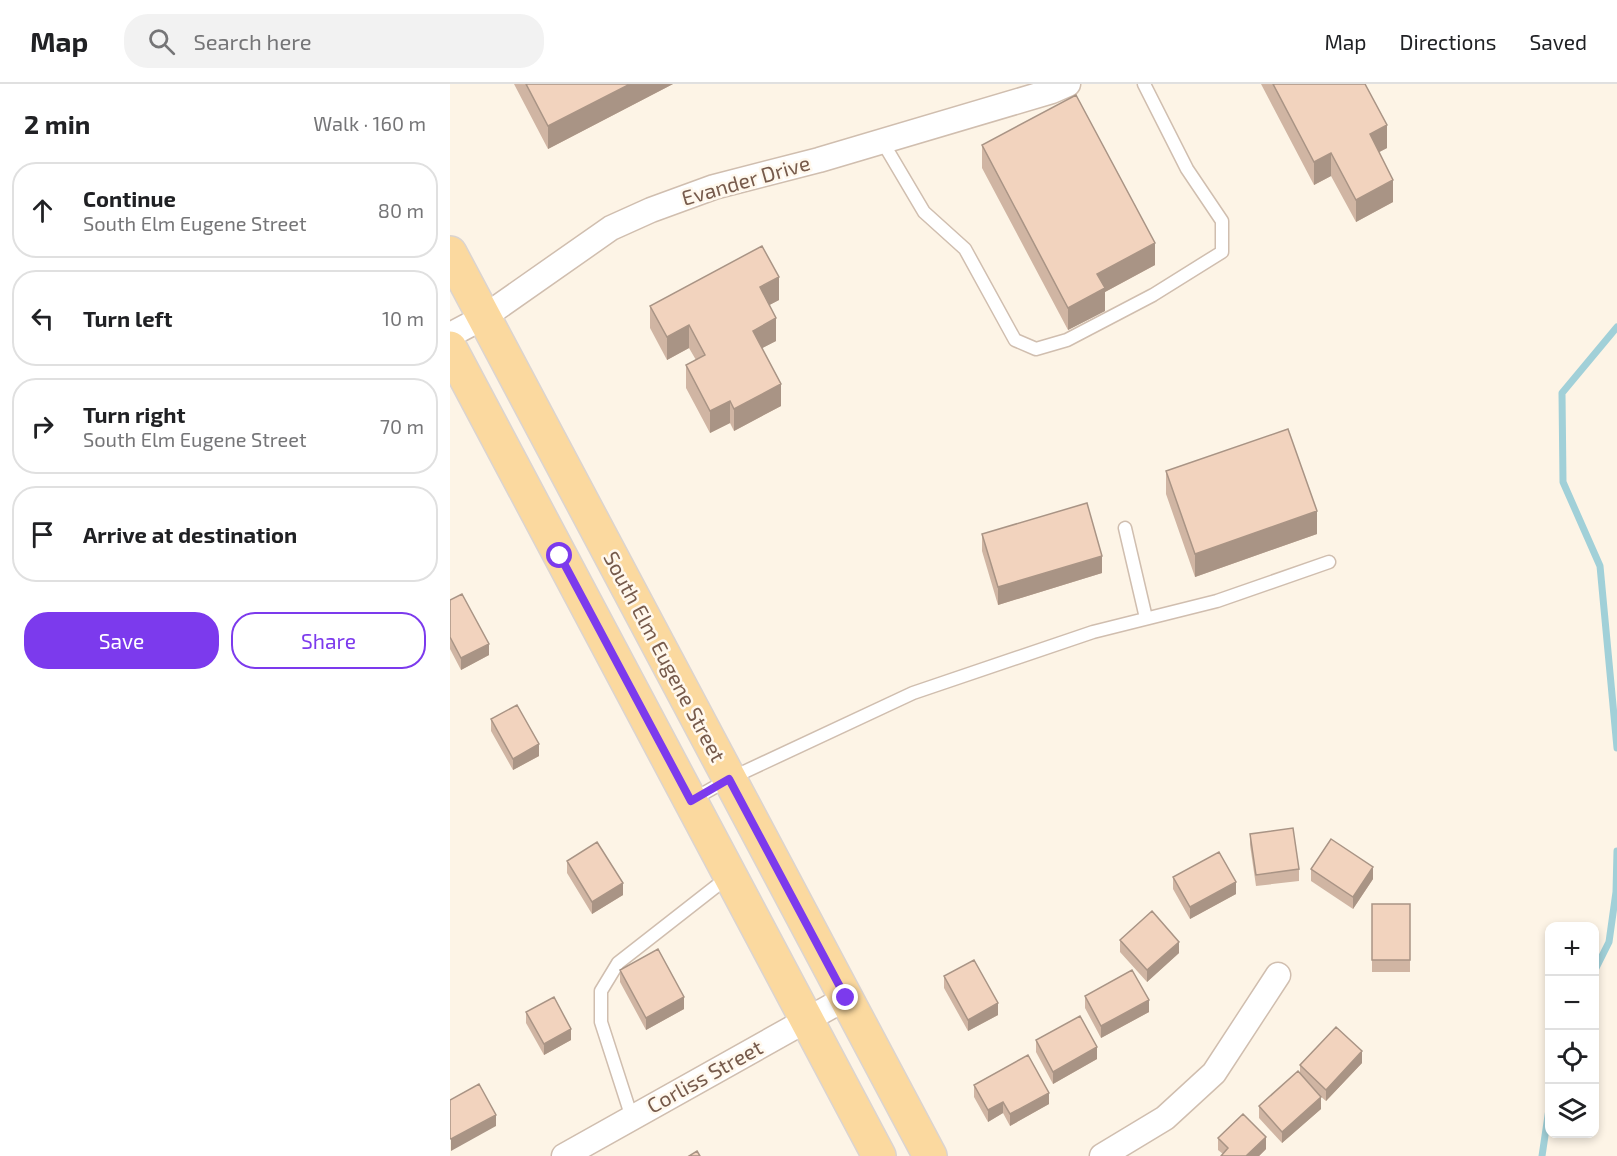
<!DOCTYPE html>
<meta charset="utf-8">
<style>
:root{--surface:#fff;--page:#f2f2f2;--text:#202124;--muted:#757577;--line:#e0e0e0;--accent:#7c3aed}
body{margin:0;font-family:"Exo 2",sans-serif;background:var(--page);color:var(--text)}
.controls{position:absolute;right:18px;bottom:18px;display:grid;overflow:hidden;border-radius:12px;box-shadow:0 3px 9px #0003}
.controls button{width:54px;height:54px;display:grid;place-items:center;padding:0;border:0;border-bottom:2px solid var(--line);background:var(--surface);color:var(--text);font:30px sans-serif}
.stop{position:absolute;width:18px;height:18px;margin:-14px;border:4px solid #7c3aed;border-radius:50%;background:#fff}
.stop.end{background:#7c3aed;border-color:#fff;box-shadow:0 2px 6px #0008}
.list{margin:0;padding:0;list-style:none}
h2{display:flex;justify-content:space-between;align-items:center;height:78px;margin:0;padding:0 24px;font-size:26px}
h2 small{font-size:20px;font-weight:400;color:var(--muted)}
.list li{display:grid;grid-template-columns:39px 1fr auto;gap:18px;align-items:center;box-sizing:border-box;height:96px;margin:0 12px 12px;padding:0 12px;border:2px solid var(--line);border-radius:24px}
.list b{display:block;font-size:22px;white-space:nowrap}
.list p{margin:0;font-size:20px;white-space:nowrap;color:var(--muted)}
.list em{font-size:20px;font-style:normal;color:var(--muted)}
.actions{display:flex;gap:12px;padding:18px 24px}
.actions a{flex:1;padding:14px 0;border:2px solid var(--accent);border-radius:24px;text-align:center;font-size:21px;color:var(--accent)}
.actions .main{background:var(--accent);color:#fff}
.icon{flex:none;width:33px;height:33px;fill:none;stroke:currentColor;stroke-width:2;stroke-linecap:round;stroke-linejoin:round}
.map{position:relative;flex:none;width:1167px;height:1072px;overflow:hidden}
header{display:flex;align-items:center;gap:36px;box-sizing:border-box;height:84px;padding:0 30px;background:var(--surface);border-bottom:2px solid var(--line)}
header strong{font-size:28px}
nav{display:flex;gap:33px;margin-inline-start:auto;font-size:21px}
.search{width:420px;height:54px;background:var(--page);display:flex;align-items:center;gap:15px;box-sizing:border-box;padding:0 21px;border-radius:24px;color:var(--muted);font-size:22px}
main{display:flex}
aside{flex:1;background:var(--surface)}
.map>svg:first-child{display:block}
</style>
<header>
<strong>Map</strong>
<div class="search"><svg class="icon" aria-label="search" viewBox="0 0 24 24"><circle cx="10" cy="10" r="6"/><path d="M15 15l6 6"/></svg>Search here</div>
<nav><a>Map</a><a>Directions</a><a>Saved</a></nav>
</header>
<main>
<aside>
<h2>2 min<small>Walk · 160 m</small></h2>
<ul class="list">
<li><svg class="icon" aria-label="ahead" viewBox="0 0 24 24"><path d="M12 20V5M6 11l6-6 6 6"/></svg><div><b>Continue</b><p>South Elm Eugene Street</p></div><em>80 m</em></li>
<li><svg class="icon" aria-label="left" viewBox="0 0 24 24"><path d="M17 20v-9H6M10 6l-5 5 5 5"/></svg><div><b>Turn left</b></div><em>10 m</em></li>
<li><svg class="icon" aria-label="right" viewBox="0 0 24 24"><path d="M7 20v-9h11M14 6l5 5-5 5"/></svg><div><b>Turn right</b><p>South Elm Eugene Street</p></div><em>70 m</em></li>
<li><svg class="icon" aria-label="arrive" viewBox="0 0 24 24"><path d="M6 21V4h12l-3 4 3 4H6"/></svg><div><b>Arrive at destination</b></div></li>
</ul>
<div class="actions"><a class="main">Save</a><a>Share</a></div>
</aside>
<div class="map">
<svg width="1167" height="1072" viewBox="0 0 1167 1072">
<rect width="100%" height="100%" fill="#fdf4e6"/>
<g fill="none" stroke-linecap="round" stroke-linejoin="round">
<!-- stream -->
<path stroke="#a1d0d8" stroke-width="7" d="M1167,243L1112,309L1113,398L1150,482L1167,664
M1144,888L1159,858L1166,808L1167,767
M1092,1072L1100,1018"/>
<defs>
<path id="lane" d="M432,57L474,128L515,165L565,256L586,265L617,256L703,211L772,168V137L737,85L694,0
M675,444L696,534
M242,716L279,695L463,609L643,548L767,517L879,478
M182,1034L151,938V907L168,879L278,793"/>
<path id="street" d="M0,251L34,233L161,144L201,126L264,103L369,76L602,7L618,0
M114,1072L396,914
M652,1072L715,1034L764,989L828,891"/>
<path id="primary" d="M0,169L480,1072
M0,264L429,1072"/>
</defs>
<!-- lane casing -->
<use href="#lane" stroke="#d0beaf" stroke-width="15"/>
<!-- street casing -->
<use href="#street" stroke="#d0beaf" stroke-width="27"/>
<!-- primary casing -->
<use href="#primary" stroke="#dbd4d0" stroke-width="36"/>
<!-- lane -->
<use href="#lane" stroke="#fff" stroke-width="12"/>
<!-- street -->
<use href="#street" stroke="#fff" stroke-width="24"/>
<!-- primary -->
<use href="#primary" stroke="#fbd99f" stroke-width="33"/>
</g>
<!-- wall -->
<path fill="#d0b5a3" d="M64,0H223L98,65Z
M811,0H915L937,64L929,68L943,118L906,138L881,92L864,101Z
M532,61L705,181L655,208V227L618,246L532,84Z
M329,216L319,221L326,257L312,264L331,322L284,347L280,339L260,349L236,304V281L246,276L239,264L217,276L200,244V222Z
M716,387L867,450L745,493L716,410Z
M532,450L652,489L548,521L532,467Z
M0,516L39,571L11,586L0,565Z
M41,635L89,672L63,686L41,647Z
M800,750L849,785V797L806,802L800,761Z
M117,777L173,811L142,830L117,789Z
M861,785L923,795L903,825L861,797Z
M723,793L786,810L740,835L723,805Z
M922,820H960V888H922Z
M670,856L729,869L697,898L670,868Z
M170,886L234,925L196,946L170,898Z
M494,892L548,931L518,947L494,904Z
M635,912L699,928L651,954L635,924Z
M76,928L121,956L94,971L76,939Z
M586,956L647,975L603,1000L586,968Z
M912,979L876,1017L869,1011L871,1025L832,1059L809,1034V1022L850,989V981Z
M524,1001L599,1020L560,1042L553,1029L538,1038L524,1013Z
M768,1054L816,1065L809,1072H771L773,1070L768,1066Z"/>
<!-- shaded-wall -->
<path fill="#a99485" d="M180,0H223L98,65V42Z
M937,41V64L920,73V50Z
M881,69V92L864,101V78Z
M943,96V118L906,138V116Z
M705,159V181L655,208V227L618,246V224L647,190Z
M329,193V216L310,226V203Z
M326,234V257L303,269V247Z
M239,241V264L217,276V253Z
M331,300V322L284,347V325Z
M280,317V339L260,349V327Z
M867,427V450L745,493V470Z
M652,472V489L548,521V503Z
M39,560V571L11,586V574Z
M89,660V672L63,686V675Z
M923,783V795L903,825V813Z
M786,798V810L740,835V823Z
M173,799V811L142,830V818Z
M729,858V869L697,898V886Z
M234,913V925L196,946V934Z
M699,916V928L651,954V942Z
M548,919V931L518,947V936Z
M121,945V956L94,971V960Z
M647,963V975L603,1000V988Z
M912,967V979L876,1017V1006Z
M599,1009V1020L560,1042V1030Z
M871,1013V1025L832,1059V1048Z
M553,1018V1029L538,1038V1026Z
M46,1031V1042L1,1067V1055Z
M816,1053V1065L809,1072H796Z"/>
<!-- building -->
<path fill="#f2d3be" stroke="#a99485" stroke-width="1.5" d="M76,0H180L98,42Z
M823,0H915L937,41L920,50L943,96L906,116L881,69L864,78Z
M626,11L705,159L647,190L655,204L618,224L532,61Z
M312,162L329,193L310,203L326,234L303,247L331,300L284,325L280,317L260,327L236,281L255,271L239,241L217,253L200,222Z
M838,345L867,427L745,470L716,387Z
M637,419L652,472L548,503L532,450Z
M12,510L39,560L11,574L0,553V516Z
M67,621L89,660L63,675L41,635Z
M843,744L849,785L806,791L800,750Z
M881,755L923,783L903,813L861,785Z
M147,758L173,799L142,818L117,777Z
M769,768L786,798L740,823L723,793Z
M922,820H960V876H922Z
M702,827L729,858L697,886L670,856Z
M208,865L234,913L196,934L170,886Z
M524,876L548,919L518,936L494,892Z
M682,886L699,916L651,942L635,912Z
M104,913L121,945L94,960L76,928Z
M630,932L647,963L603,988L586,956Z
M886,943L912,967L876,1006L850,981Z
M578,971L599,1009L560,1030L553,1018L538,1026L524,1001Z
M848,987L871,1013L832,1048L809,1022Z
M29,1000L46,1031L1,1055L0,1054V1016Z
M793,1030L816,1053L796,1072H771L778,1064L768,1054Z
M247,1067L250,1072H239Z"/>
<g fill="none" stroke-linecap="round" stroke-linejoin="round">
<!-- route -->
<path stroke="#7c3aed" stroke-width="8" d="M110,472L241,717L279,695L396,914"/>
</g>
<g text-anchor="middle" stroke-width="5" stroke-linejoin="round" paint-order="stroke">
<!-- street labels -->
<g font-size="21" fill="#765a4b" stroke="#fff8ed">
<text transform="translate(296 97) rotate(-16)" y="7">Evander Drive</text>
<text transform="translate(214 573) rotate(62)" y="7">South Elm Eugene Street</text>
<text transform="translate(255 993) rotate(-29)" y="7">Corliss Street</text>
</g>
</g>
</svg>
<div class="controls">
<button>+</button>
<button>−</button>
<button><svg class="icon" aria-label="locate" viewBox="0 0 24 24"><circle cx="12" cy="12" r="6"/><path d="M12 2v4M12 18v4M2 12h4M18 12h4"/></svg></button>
<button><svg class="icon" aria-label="layers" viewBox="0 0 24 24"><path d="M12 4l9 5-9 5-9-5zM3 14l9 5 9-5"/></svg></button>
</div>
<div class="stop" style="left:110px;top:472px"></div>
<div class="stop end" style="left:396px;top:914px"></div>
</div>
</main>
